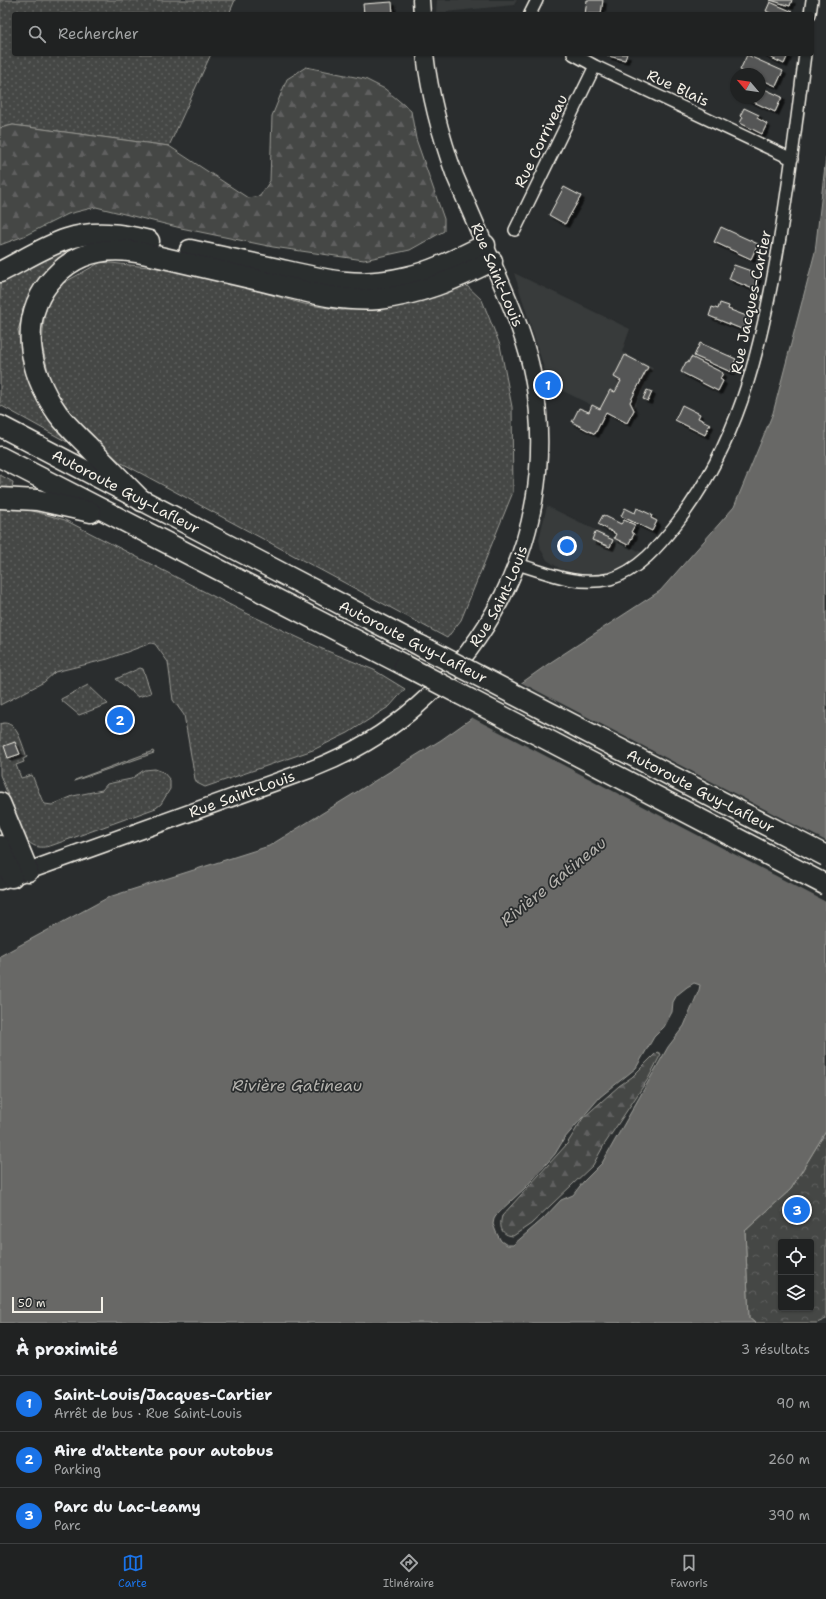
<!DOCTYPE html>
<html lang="fr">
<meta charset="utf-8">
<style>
:root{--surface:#202222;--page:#282a2a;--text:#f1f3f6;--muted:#a2a4a5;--line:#3d3f40;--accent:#1a73e8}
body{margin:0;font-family:"Shantell Sans",sans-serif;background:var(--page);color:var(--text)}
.controls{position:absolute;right:12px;bottom:12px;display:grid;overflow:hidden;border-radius:4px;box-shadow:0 1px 3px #0004}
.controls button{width:36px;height:36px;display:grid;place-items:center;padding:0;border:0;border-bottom:1px solid var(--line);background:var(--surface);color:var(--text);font:20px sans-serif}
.compass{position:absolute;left:730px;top:68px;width:36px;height:36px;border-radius:50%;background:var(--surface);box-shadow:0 1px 3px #0004;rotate:299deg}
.scale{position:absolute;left:12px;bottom:10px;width:91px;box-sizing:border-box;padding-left:4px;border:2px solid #f4f1e8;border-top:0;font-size:11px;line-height:14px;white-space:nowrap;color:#f4f1e8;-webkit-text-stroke:3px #2a2d2e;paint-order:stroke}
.you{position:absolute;left:567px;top:546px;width:14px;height:14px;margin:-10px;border:3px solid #fff;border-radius:50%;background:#1a73e8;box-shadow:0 0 0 6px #1a73e833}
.badge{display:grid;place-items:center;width:26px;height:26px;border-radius:50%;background:var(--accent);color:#fff;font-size:13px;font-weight:700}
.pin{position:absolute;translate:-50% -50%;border:2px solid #fff;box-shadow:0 1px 4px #0006}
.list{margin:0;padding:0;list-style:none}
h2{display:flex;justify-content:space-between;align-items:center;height:52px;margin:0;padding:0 16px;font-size:17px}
h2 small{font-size:13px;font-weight:400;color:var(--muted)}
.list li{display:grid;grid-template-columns:26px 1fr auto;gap:12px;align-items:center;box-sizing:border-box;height:56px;padding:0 16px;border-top:1px solid var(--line)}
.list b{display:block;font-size:15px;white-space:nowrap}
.list p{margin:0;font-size:13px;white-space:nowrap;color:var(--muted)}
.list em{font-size:13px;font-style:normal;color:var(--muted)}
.icon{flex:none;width:22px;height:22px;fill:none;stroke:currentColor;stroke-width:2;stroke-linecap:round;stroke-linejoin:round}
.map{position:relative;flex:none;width:826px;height:1323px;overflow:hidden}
.search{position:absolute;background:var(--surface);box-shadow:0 1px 3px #0004;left:12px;right:12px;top:12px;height:44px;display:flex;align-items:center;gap:10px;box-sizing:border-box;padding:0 14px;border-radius:4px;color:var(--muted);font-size:15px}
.sheet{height:220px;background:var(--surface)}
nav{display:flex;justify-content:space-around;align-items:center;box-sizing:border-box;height:56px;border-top:1px solid var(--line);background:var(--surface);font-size:11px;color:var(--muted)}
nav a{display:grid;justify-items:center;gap:2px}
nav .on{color:var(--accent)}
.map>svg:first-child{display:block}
</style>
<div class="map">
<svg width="826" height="1323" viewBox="0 0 826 1323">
<defs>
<pattern id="grass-dots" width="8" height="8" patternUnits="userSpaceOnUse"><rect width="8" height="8" fill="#444645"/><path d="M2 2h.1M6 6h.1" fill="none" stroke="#606160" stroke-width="1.8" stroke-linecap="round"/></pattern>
<pattern id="forest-firs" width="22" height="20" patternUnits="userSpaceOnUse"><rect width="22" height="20" fill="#444645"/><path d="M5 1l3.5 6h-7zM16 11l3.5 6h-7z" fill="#606160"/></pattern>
<pattern id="park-crowns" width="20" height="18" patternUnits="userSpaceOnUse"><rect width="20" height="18" fill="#444645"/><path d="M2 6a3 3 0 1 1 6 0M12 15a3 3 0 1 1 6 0" fill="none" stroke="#606160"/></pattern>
<filter id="shadow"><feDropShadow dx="3.5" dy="3.5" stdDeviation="0" flood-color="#0009"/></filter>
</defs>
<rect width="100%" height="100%" fill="#2a2d2e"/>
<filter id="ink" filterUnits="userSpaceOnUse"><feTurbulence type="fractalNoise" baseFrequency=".025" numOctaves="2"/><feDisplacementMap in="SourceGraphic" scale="8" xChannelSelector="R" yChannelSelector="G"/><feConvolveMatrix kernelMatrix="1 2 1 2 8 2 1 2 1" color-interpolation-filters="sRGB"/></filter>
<g filter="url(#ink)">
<!-- built -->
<path fill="#373a3a" d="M437,0H517L514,5L436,13Z
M514,273L630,329L622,352L653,368L627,423L549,384Z
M547,506L643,553L629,564L604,574H581L560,569L547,560L541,550L540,544L539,539Z"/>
<!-- grass -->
<path fill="url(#grass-dots)" stroke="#9c9c96" d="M0,0H235L229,14H14V54H211L169,146L13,125L0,128Z
M84,238H108L52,270L29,295L18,330L21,348L43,411L65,431L67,442L0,405V278Z
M101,262L187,271L304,304L341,310L392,308L452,285L465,284L482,300L500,345L512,407L513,492L461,620L447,638L120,462L78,423L51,384L42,345L45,307L58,286Z
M0,475L13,482L12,488H0Z
M15,506L65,520L244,612L320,648L374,670L405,689L390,706L348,733L313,750L205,787L197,783L195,779L184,715L173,700L168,662L155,644L151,643L108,659L55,672L44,682L0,705V507Z
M140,668L143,669L151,693L138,697L116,679Z
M88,685L108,704L79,715L61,700V699Z
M4,723C18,723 22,745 27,757L23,759L24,762L16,765L21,778L32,775L42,800L45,804L52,805L73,796L102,790L107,784L131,779L144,770L155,769L163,772L170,780V789L161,804L156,808L53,845C41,849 32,848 25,837L0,775V724Z
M153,751L154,753L74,781L75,780Z"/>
<!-- forest -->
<path fill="url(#forest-firs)" stroke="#9c9c96" d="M306,67L365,79L385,89L411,111L416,139L444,219V231L410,250L364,260L273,247L181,228L96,207L68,214L24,236L0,245V128L13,125L169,146L248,198L260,196L270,181L272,116L287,79Z
M657,1052L661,1054L648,1079L604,1145L593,1165L531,1224L513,1236C501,1235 499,1227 502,1216L567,1144L583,1118L619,1086L632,1077Z"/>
<!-- park -->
<path fill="url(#park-crowns)" stroke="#9c9c96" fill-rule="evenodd" d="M826,1131V1319L817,1323H755L749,1318L745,1231L791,1189ZM781,1242H811V1308H781Z"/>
<!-- water -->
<path fill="#676866" stroke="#9f9f9a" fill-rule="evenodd" d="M826,157V1131L791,1189L745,1231L749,1318L755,1323H0V956L109,897L269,846L441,740L551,662L660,591L734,507L773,413L815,252ZM694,983L700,985L699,990L684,1026L668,1047L602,1163L583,1182L573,1195L561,1200L543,1219L513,1245H507L501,1241L496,1232L493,1224L494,1219L497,1214L525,1188L555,1154L564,1139L600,1097L636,1068L654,1037L664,1027L672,1012L673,1002L677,995L687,987Z"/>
<!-- pier -->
<path fill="#2a2d2e" d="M520,682L826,841V902L471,717Z"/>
<!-- building -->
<path fill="#555756" stroke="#f4f1e8" filter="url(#shadow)" d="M587,0H603L601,14H585Z
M770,0H792L790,6Z
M392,2L393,14H364L363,4Z
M770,2L793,12L792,14H772L766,11Z
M608,54H627L625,60L608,56Z
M763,54H786L788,55L784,64Z
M747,55L783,71L776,86L760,79V74H749L740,70Z
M760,87L782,97L775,112L745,98H760Z
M744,108L759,115L757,118L767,124L762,134L740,123L743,117L740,116Z
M564,187L581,196L565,224L549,215Z
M721,227L758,244L751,259L714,242Z
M734,265L751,271L750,274L758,277L753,289L729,279Z
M720,303L729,306L728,309L749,317L744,330L709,316L712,307L718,309Z
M700,343L736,359L731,372L694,356Z
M625,355L648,367L630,402L634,410L627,423L606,412L595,434L572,422L579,408L589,412L592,405L600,409L610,390L615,392L621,381L614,377Z
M691,357L723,373L720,379L723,381L718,391L681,372L686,362L688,363Z
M647,390L652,392L648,401L643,399Z
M682,405L700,414L698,418L710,424L705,435L675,420Z
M625,508L635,513L637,508L652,515L651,518L657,521L652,531L621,516Z
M603,515L621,524L624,520L635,525L631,532L634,534L628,545L614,538L616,534L598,524Z
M595,532L613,540L610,547L592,540Z
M15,742L20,754L8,758L4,746Z"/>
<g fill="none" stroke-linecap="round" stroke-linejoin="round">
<defs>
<path id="minor" d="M530,14L537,0
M810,14L812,0
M573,54L595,66L792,159
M515,230L595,66
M517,564C548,573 577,587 610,579C638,571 659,546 677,523C736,446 758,360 775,266C788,196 796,125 805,54"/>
<g id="secondary">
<path d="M421,0L422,14"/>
<path id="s1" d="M0,881L312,769C470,708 565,544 533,377C527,343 514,312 500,280C485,246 470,211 455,176C441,137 430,96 425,54"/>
</g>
<g id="motorway">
<path d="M190,250C219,256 249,263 278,269C326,280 358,289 407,277C434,271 460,257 485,245"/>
<path d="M0,272C22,261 43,247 67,239C94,230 122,234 149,241"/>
<path id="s2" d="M0,426L421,646"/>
<path d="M0,457L404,665"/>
<path d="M0,498L37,500L91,512"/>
<path d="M142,501C124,483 105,464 87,445C77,435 67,426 58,414C29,373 16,316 55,276C80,249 113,246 147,254C187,263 227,273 267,282C304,291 340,302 378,299C418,295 456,279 492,261"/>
<path d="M0,803L28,871"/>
<path d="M0,846L12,877"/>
</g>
</defs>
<!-- minor casing -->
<use href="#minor" stroke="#f4f1e8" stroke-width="14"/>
<!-- secondary casing -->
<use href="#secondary" stroke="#f4f1e8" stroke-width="19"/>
<!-- motorway casing -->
<use href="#motorway" stroke="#f4f1e8" stroke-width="23"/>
<!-- minor -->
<use href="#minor" stroke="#2a2d2e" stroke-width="11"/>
<!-- secondary -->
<use href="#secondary" stroke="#2a2d2e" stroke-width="16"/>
<!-- motorway -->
<use href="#motorway" stroke="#2a2d2e" stroke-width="20"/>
<defs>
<g id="motorway-bridge">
<path id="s3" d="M421,646L826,856"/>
<path d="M404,665L826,885"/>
</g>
</defs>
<!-- motorway-bridge casing -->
<use href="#motorway-bridge" stroke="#f4f1e8" stroke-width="23" stroke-linecap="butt"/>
<!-- motorway-bridge -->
<use href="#motorway-bridge" stroke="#2a2d2e" stroke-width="20"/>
</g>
</g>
<g text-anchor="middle" stroke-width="3.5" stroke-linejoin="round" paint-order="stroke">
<!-- street labels -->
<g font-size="15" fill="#f4f1e8" stroke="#2a2d2e">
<text transform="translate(678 88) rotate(25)" y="5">Rue Blais</text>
<text transform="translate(541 141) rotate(-64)" y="5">Rue Corriveau</text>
<text transform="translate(497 275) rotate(67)" y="5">Rue Saint-Louis</text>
<text transform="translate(751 302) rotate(-78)" y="5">Rue Jacques-Cartier</text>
<text dy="5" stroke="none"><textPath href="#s2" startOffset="142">Autoroute Guy-Lafleur</textPath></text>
<text dy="5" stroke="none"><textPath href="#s1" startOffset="593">Rue Saint-Louis</textPath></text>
<text transform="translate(413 642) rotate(27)" y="5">Autoroute Guy-Lafleur</text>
<text dy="5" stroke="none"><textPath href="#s3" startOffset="315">Autoroute Guy-Lafleur</textPath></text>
<text dy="5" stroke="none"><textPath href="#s1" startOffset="257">Rue Saint-Louis</textPath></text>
</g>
<!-- water labels -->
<g font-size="16" font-style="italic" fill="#b5b3ae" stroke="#2a2d2e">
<text transform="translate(553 881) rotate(-39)" y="6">Rivière Gatineau</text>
<text x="297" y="1091">Rivière Gatineau</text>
</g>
</g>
</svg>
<div class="controls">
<button><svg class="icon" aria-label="locate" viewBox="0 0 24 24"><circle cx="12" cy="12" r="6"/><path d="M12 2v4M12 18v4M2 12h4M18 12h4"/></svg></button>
<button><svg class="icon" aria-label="layers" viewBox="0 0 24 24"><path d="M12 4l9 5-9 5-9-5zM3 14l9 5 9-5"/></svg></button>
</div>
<svg class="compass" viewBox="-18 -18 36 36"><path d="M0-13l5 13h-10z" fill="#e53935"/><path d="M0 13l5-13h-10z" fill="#a2a4a5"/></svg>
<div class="scale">50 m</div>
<div class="you"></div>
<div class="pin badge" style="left:548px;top:385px">1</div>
<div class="pin badge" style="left:120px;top:720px">2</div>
<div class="pin badge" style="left:797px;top:1210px">3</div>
<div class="search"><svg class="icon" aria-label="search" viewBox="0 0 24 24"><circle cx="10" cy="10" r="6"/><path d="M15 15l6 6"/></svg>Rechercher</div>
</div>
<section class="sheet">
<h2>À proximité<small>3 résultats</small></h2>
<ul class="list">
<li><span class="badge">1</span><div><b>Saint-Louis/Jacques-Cartier</b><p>Arrêt de bus · Rue Saint-Louis</p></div><em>90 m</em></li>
<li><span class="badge">2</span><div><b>Aire d'attente pour autobus</b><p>Parking</p></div><em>260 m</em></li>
<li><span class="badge">3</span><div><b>Parc du Lac-Leamy</b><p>Parc</p></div><em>390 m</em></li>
</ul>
</section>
<nav>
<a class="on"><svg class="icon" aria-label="map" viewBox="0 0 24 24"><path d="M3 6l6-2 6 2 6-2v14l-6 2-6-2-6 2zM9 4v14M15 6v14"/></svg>Carte</a>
<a><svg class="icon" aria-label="directions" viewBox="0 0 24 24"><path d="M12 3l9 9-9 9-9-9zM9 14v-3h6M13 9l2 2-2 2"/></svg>Itinéraire</a>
<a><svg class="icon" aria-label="saved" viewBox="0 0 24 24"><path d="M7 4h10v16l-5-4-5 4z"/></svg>Favoris</a>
</nav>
